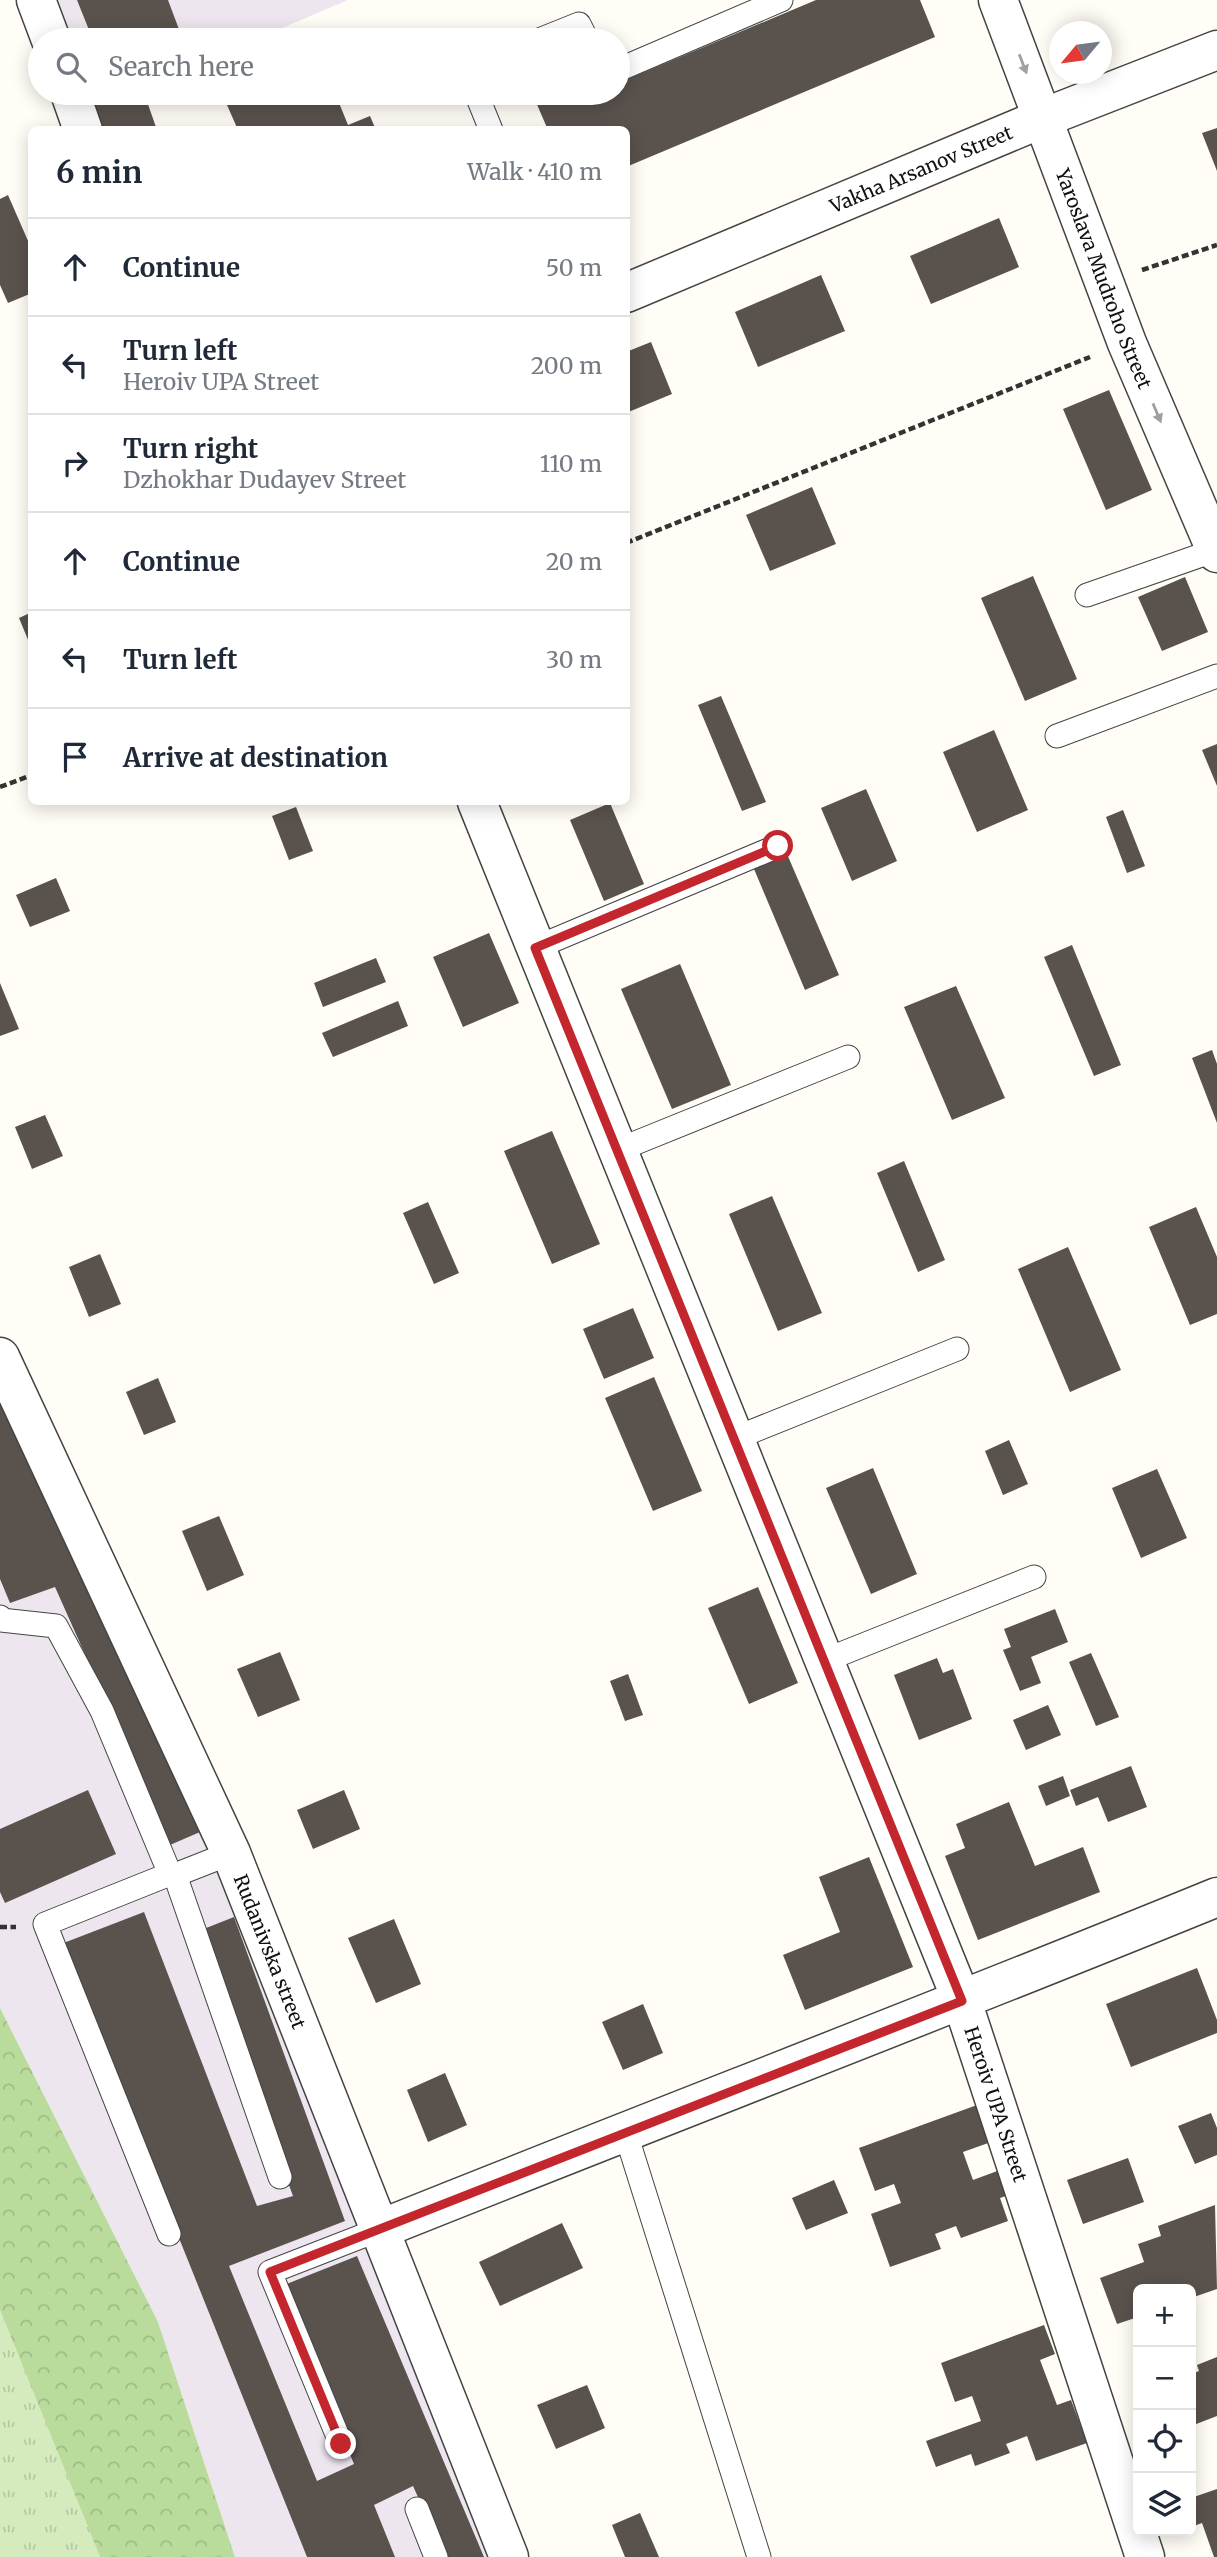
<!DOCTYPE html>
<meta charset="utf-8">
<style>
:root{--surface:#fff;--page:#f2f2f3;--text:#1f2937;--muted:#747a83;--line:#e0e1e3}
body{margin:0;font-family:Merriweather,serif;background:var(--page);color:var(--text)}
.controls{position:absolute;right:21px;bottom:21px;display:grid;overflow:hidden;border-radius:10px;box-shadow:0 4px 18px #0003}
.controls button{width:63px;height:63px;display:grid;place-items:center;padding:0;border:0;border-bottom:2px solid var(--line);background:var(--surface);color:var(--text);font:35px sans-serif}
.compass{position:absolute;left:1049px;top:21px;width:63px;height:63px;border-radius:50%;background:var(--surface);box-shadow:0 4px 18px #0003;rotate:241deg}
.stop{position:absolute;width:21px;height:21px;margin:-16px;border:5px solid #c4262e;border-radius:50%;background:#fff}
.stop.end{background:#c4262e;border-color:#fff;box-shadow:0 2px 7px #0008}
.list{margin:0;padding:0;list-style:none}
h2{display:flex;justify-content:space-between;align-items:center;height:91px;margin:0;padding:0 28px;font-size:30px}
h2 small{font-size:23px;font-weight:400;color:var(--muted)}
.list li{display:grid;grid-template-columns:46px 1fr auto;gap:21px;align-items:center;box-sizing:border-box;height:98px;padding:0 28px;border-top:2px solid var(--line)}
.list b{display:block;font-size:26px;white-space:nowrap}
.list p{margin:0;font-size:23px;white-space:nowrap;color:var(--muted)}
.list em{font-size:23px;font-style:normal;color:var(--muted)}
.icon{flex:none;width:38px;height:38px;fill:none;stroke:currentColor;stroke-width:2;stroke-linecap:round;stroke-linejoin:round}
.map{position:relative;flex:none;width:1217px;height:2557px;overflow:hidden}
.search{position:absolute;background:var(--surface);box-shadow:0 4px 18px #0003;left:28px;top:28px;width:602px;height:77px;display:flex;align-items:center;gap:18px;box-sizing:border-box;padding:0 24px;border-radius:38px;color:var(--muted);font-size:26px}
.panel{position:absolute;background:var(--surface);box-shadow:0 4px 18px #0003;left:28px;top:126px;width:602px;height:679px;border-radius:10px}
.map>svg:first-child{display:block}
</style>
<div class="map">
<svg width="1217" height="2557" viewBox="0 0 1217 2557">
<defs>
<pattern id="grass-tufts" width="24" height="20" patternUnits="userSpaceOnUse" patternTransform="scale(1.75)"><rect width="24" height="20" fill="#d5ebbd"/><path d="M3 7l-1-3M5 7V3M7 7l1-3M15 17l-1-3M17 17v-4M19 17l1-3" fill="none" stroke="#b6c8a1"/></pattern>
<pattern id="forest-crowns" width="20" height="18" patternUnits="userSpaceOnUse" patternTransform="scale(1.75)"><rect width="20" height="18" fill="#b9dc9c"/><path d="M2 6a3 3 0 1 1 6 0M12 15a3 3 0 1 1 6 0" fill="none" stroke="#9ebc85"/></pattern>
</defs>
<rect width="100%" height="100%" fill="#fffdf5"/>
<!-- industrial -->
<path fill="#eee6ef" d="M16,0H348L254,40H40V61Z
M0,1370L246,1924L493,2557H235L158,2322L0,2008Z"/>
<!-- grass -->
<path fill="url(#grass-tufts)" d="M0,2310L100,2557H0Z"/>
<!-- forest -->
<path fill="url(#forest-crowns)" d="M0,2008L158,2322L235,2557H100L0,2310Z"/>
<!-- building -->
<path fill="#5a524d" d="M77,0H168L183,40H93Z
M816,0H920L935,37L626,167V130H548L532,93H618V83Z
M84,93H144L157,130H98Z
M258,93H335L348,125L370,116L376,130H238L227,105Z
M1217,128V171L1202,133Z
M8,195L32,250V293L8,303L0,285V199Z
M999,218L1019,267L931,304L910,256Z
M821,275L845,331L758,367L735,312Z
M651,342L672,394L626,413V352Z
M1109,390L1152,490L1106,510L1063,409Z
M812,487L836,544L770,571L746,515Z
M1033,576L1077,679L1025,701L981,598Z
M1185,577L1208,632L1162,651L1138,597Z
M32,612V647H31L19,618Z
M721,696L766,802L742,811L698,705Z
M994,730L1028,810L977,832L943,752Z
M1217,744V786L1202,750Z
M866,789L897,861L852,881L821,808Z
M610,803L644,884L604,901L570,820Z
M296,807L313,851L289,860L272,816Z
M1123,810L1145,866L1127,873L1106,817Z
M787,854L839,975L805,990L754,869Z
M56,878L70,911L30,927L16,895Z
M489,933L519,1003L463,1027L433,957Z
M1072,945L1121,1065L1094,1076L1044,957Z
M376,958L386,982L323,1007L314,983Z
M680,964L731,1085L672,1109L621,989Z
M0,983L19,1029L0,1036Z
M956,986L1005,1098L952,1120L904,1007Z
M398,1001L408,1026L333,1057L322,1033Z
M1212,1050L1217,1064V1123L1192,1058Z
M45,1115L63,1156L32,1169L15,1127Z
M552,1131L600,1244L552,1264L504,1151Z
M904,1161L945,1260L918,1272L877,1173Z
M772,1196L822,1313L778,1331L729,1214Z
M428,1202L459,1273L434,1284L403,1213Z
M1196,1207L1217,1257V1314L1190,1325L1149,1227Z
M1068,1247L1121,1370L1070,1392L1018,1269Z
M100,1254L121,1304L89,1317L69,1267Z
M633,1308L654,1358L604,1379L583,1329Z
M654,1377L702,1491L653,1511L605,1398Z
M0,1378L200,1832L170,1845L55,1587L10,1603L0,1579Z
M158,1378L176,1422L144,1435L126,1392Z
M1009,1440L1028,1484L1003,1495L985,1451Z
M873,1468L917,1574L871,1594L826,1488Z
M1157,1469L1187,1538L1141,1558L1112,1488Z
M219,1516L244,1575L207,1591L182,1531Z
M758,1587L798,1683L749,1704L708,1608Z
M1055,1609L1068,1642L1031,1657L1041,1683L1020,1691L1003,1650L1011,1647L1004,1629Z
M280,1652L300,1700L258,1717L237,1669Z
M1091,1653L1119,1717L1096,1726L1069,1662Z
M937,1658L943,1673L953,1669L972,1719L919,1740L894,1675Z
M628,1674L643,1715L625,1721L610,1681Z
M1048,1705L1061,1735L1026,1750L1013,1720Z
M1131,1766L1147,1807L1108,1822L1098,1797L1076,1806L1070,1790Z
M1063,1776L1070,1796L1046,1806L1038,1786Z
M88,1790L116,1854L5,1903L0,1892V1829Z
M344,1790L360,1829L313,1849L297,1810Z
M1009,1802L1035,1866L1083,1847L1100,1892L978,1940L945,1856L965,1848L956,1824Z
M869,1857L913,1967L805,2010L783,1955L840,1932L819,1877Z
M144,1912L257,2206L293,2196L196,1932L234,1917L345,2221L229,2266L317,2481L354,2464L279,2287L357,2256L484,2557H445L413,2486L374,2505L395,2557H307L61,1944Z
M394,1919L421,1984L376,2003L348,1938Z
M1197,1968L1217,2020V2033L1131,2067L1106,2004Z
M643,2004L663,2053L623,2070L602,2022Z
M445,2073L467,2125L428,2142L407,2090Z
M977,2105L991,2142L963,2152L973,2180L1000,2170L1009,2195L1000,2198L1008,2221L961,2238L956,2226L935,2234L941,2249L890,2267L871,2214L901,2203L894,2184L875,2191L859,2148Z
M1211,2113L1217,2128V2155L1195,2164L1178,2126Z
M1128,2158L1144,2202L1083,2224L1067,2180Z
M834,2180L848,2213L806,2230L792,2198Z
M1215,2205L1217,2289L1191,2298V2289H1138V2317L1117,2324L1100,2278L1144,2262L1138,2244L1161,2236L1158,2226Z
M562,2223L583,2268L500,2306L479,2262Z
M1044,2325L1055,2354L1040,2360L1057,2405L1071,2400L1087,2443L1036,2461L1027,2436L1006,2444L1010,2453L975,2466L971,2454L936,2467L926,2441L981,2421L972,2396L955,2402L941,2363Z
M1217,2357V2416L1191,2426V2374L1199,2371L1197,2365Z
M587,2385L605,2428L556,2449L537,2405Z
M1217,2489V2557H1214L1202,2523L1191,2527V2498Z
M640,2513L659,2557H625L612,2525Z"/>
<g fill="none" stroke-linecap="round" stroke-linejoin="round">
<defs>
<path id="service" d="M539,40L579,24L587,40
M618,70L781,0
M476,93L491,130
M1087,595L1216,550
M1057,736L1217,676
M535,948L778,846
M618,1150L848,1057
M733,1439L957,1349
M0,1617L1,1620L56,1626L102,1711L170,1874
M823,1661L1034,1577
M175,1875L280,2177
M625,2131L759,2557
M169,2234L45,1924L170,1874L175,1875L231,1853
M341,2444L270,2272L378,2230
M417,2509L436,2557"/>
<g id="minor">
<path d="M36,0L51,40"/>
<path d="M70,93L83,130"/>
<path id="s1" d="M626,293L1043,118L1217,50"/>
<path id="s2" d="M477,802L962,2001L1145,2557"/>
<path id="s3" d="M0,1357L231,1853L509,2557"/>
<path d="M378,2230C657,2118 938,2011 1217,1897"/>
</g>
<g id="tertiary">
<path id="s4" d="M998,0L1127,343L1217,553"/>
</g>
</defs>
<!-- service casing -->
<use href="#service" stroke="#444" stroke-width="25"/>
<!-- minor casing -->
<use href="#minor" stroke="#444" stroke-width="41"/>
<!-- tertiary casing -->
<use href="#tertiary" stroke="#444" stroke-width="41"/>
<!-- path -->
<path stroke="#333" stroke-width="4.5" stroke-dasharray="7 3.5" stroke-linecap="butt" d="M1142,270L1217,245
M626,543L1090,357
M0,787L32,775
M0,1927H16"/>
<!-- service -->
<use href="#service" stroke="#fff" stroke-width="23"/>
<!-- minor -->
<use href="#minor" stroke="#fff" stroke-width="38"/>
<!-- tertiary -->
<use href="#tertiary" stroke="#fff" stroke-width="38"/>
</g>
<!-- one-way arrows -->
<defs><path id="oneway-solid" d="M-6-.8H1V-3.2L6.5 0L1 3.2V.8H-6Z" transform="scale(1.75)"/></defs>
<g fill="#a0a0a0">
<use href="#oneway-solid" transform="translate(1023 64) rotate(69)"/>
<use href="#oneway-solid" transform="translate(1157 413) rotate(67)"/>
</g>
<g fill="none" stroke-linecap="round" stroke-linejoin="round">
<!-- route -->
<path stroke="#c4262e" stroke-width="9" d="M341,2444L270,2272L962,2001L535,948L778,846"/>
</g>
<g text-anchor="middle" stroke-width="7" stroke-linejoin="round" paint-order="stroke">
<!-- street labels -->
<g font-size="19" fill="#111" stroke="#fff">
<text dy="7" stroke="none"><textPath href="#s1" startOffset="320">Vakha Arsanov Street</textPath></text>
<text dy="7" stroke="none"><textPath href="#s4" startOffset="298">Yaroslava Mudroho Street</textPath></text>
<text dy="7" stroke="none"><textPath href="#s3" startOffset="653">Rudanivska street</textPath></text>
<text dy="7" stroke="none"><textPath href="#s2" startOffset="1402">Heroiv UPA Street</textPath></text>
</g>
</g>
</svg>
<div class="controls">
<button>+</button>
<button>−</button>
<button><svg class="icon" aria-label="locate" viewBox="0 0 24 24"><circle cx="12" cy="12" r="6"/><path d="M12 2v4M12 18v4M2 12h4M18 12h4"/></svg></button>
<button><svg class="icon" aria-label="layers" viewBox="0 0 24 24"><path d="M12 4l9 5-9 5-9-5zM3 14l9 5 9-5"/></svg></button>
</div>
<svg class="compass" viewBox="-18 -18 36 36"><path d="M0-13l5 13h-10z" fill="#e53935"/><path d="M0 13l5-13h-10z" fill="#747a83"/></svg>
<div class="stop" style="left:778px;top:846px"></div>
<div class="stop end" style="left:341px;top:2444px"></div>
<div class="search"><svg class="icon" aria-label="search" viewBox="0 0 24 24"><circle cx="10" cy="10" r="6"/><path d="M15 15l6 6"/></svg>Search here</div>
<section class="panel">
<h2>6 min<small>Walk · 410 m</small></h2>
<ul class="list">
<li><svg class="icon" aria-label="ahead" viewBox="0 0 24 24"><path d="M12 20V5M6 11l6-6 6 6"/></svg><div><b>Continue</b></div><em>50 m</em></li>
<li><svg class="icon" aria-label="left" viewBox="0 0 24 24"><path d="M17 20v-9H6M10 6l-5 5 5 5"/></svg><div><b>Turn left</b><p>Heroiv UPA Street</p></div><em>200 m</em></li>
<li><svg class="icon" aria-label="right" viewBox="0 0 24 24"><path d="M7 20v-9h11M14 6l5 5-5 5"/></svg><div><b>Turn right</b><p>Dzhokhar Dudayev Street</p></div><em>110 m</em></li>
<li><svg class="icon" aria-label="ahead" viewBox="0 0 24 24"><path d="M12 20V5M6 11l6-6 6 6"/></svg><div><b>Continue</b></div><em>20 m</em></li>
<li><svg class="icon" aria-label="left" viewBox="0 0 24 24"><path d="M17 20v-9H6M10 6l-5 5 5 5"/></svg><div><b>Turn left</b></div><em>30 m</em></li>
<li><svg class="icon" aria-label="arrive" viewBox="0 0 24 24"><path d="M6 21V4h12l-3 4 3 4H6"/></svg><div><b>Arrive at destination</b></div></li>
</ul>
</section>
</div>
